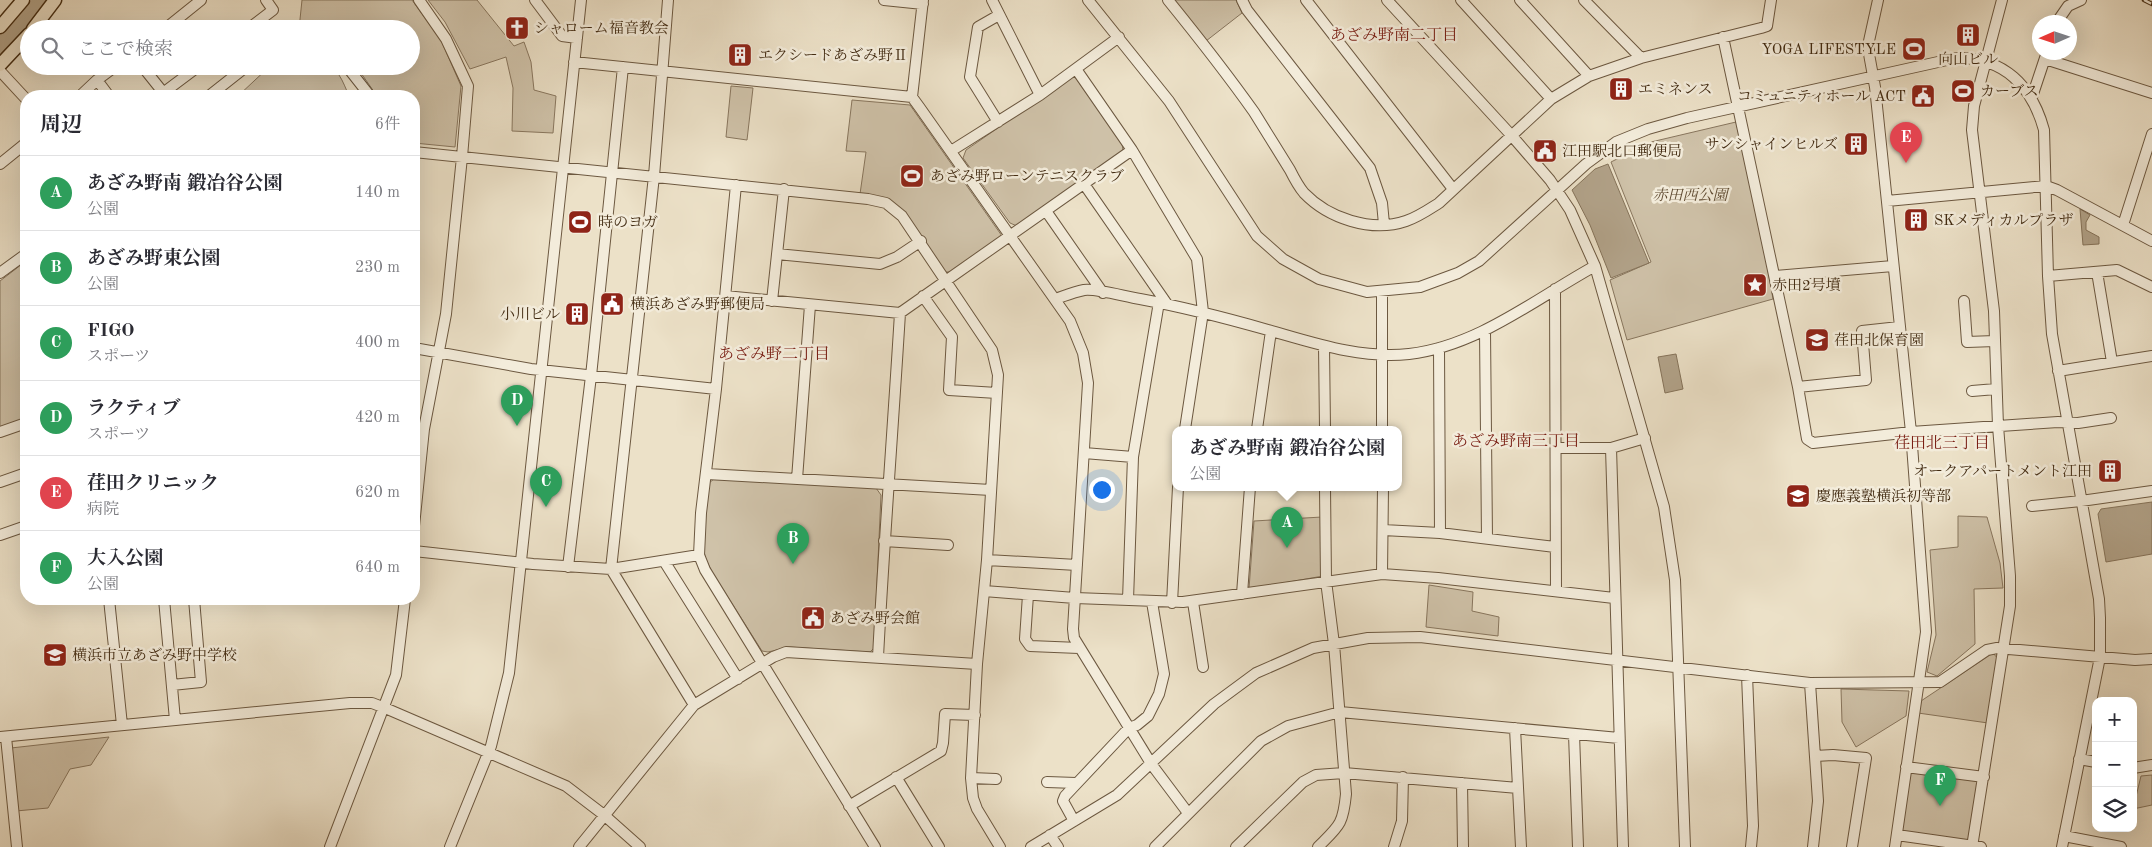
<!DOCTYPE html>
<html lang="ja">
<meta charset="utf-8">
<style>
:root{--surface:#fff;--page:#f7f7f7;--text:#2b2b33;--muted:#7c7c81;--line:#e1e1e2;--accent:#1a73e8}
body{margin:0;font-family:"Old Standard TT","Noto Serif JP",serif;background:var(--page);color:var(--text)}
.controls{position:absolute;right:15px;bottom:15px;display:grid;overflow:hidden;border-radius:10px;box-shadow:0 5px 20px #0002}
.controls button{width:45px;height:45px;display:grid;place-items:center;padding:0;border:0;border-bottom:1px solid var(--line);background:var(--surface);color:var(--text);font:25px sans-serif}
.compass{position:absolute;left:2032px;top:15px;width:45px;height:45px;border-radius:50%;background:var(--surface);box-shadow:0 5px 20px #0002;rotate:267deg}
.you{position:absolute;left:1101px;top:489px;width:18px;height:18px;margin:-12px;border:4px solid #fff;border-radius:50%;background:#1a73e8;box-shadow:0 0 0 8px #1a73e833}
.badge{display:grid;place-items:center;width:32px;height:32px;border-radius:50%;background:var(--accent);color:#fff;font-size:16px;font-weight:700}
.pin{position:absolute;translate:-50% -41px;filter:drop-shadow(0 1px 2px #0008)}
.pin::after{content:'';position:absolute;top:26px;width:18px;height:15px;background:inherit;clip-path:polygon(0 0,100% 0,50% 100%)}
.popup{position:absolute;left:1172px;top:426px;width:230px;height:65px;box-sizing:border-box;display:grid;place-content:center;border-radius:10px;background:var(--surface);filter:drop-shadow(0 1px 4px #0005);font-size:16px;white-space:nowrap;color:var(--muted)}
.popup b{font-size:19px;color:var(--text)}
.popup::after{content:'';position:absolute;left:50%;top:100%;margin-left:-10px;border:10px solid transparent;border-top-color:var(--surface)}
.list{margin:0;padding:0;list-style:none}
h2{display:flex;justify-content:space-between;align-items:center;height:65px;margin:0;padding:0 20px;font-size:21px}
h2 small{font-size:16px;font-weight:400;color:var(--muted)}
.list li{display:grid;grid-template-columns:32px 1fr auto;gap:15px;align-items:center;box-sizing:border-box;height:75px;padding:0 20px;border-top:1px solid var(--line)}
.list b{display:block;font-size:19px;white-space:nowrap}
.list p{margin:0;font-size:16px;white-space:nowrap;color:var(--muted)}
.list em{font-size:16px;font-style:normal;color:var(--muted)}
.icon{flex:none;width:28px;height:28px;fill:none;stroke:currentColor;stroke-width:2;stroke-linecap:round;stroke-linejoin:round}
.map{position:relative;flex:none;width:2152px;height:847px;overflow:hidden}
.search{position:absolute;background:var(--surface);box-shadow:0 5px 20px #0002;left:20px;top:20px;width:400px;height:55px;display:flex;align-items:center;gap:12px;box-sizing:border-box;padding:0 18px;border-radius:28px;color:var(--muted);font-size:19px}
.panel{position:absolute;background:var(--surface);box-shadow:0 5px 20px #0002;left:20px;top:90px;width:400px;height:515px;border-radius:20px}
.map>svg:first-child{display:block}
</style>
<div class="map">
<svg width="2152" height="847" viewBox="0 0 2152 847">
<rect width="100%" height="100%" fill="#ece1c8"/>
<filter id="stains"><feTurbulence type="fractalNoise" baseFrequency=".004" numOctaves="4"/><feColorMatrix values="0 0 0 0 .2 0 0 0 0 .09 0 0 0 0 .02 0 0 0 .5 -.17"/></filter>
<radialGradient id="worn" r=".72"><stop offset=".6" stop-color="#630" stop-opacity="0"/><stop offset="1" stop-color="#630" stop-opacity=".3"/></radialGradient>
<!-- green -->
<path fill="#cfc2a9" stroke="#88765e" d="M302,0H412L441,40L461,86L455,147L414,143V96H377L356,66H411V29H299Z
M428,0H477L514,46L524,42L531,62L534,90L556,96L553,133L512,131L513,88L506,57L470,69L445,22Z
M1174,0H1236L1242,13L1206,41Z
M270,66C285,66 329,62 339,75C343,81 346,89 349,96H238Z
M1075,77L1122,143L1123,151L1017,226L1010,223L963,158L966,150L1070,78Z
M731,86L753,88L747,140L726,137Z
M852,100L910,105L1002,236L952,272H945L901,211L860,194L866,152L846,151Z
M1736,122L1761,231L1773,299L1627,340L1610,280L1651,262L1611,162L1651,142Z
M26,261V419L0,428V281Z
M714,479L876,488L881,495L874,648L870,652L789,647L768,652L762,651L712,572L705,557L703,542L709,483Z
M1958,516L1987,517L2000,563L2003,588L1974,589L1975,644L1937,676L1927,672L1936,635L1930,550L1958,547Z
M1322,517L1323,576L1249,589L1254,521Z
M1429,585L1473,592L1472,611L1499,617L1498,636L1426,627Z
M1993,653L1999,660L1988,723L1918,713L1921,701Z
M1841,689L1909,691L1906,716L1856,747L1842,722Z
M109,737L91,765L70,769L48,808L16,811L11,748Z
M1909,772L1980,781L1969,841L1901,831Z
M2152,775V805L2133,809L2141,776Z"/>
<!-- water -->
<path fill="#b2a38a" stroke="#85735a" d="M1608,164L1649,263L1611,278L1590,225L1572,190L1595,169Z
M2080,209L2090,215L2086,222V230L2099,237V244L2083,245Z
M1676,354L1683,389L1665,393L1658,357Z
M2152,502V554L2106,562L2098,514L2101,509Z"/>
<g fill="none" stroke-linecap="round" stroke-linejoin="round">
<!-- river -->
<path stroke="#b2a38a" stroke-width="16" d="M0,47L42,0"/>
<defs>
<path id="minor" d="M535,0L562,36L577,38
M668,0L654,176L611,569L694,705
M884,0L923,4
M992,0L1040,95
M1088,0L1169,101L1257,236L1283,259L1319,279L1367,292L1420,287L1458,273L1479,261L1586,164L1616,142L1648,129L1687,118L1956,58C2004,57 2032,86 2044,130L2048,276L2052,334L2099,599L2100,618V657L2062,847
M1168,0C1198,37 1227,74 1254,112C1266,131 1278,151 1290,170C1294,178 1299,187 1304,193C1328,218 1371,233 1406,221C1418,217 1428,210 1439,203L1551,99L1589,76L1641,58L1761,28L1767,26L1771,0
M1242,0L1247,10L1370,168L1382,203L1384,224
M1306,0L1453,189
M1387,0L1512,136L1550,180L1570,210L1595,266L1664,507L1675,580L1685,847
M1461,0L1551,99
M1520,0L1589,76
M1584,0L1641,58
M1878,0L1869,41V54L1875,87L1911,432L1926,632L1895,847
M2057,22L2068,6L2081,0
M165,29L201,0
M248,29L273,10L266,0
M1723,37L1798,387L1807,439L1813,443L1911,432L2058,422L2078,423L2111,418
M2045,59L2152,93
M574,62L912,97L920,108L1070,321L1083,353L1088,383L1073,629L1074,638L1152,765L1188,813
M142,66L166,96
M342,66L348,68L370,96
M1076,69L1132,150L1197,259L1203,312L1185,429
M0,71L26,99
M97,80L109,96
M163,93L199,66
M80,96L97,80L116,66
M209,96L247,66
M912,97L923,0
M2032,97L2047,52
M998,122L970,77L978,27L999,15
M951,151L1040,95L1119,37
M414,152L868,199L886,203L902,216L992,350L998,375L987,560L977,664L971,778L973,798L977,809L1000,847
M0,164L26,143
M1084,184L1167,304
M1887,201L2046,186L2057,190L2152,241
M1046,211L1103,293
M2123,225L2152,134
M777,254L880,264L897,257L921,241
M2097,272L2112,362
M0,273L26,254
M1775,276L1893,266
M2048,276L2117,270L2152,287
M1555,289L1556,591
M725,296L900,313
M923,296L952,337L949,390L997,393
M1055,299C1064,296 1074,292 1084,290C1096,288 1126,297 1140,299C1183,307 1226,318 1268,330C1314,343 1360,359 1409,354C1478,346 1535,299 1595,266
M772,301L784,189
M1964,301L1967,342L1995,341
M1485,331L1487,539
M1324,346L1325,429
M414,348L531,369L716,389
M1439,348L1440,533
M2058,371L2152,356
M1798,387L1866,380L1862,331L1899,327
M1972,391L1996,389
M1257,429L1271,331
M1382,429V291
M0,432L26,423
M1556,448H1611L1645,438
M1611,448L1623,847
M1084,453L1133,457
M707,474L991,490
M797,479L810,305
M0,482L26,473
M2032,506L2081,501L2152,491
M414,526L424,429L446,314L462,157L468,86L446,39L419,0
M1383,530L1440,533L1555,547
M0,535L26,526
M884,541L948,545
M414,551L533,564L611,569L699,555L701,513L716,389L736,185
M699,555L705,570L729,609L875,847
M987,560L1077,565
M664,561L738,679
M568,567L591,376L623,67
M1382,574L1383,487
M984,591L1075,598L1183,602L1382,574L1438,578L1614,598
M1242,594L1250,487
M1028,595L1025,639L1030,646L1079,648
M109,599L122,725
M164,599L175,720
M1128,600L1133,457L1159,302
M1193,602L1203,667
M1172,603L1178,487
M878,657C884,542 893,428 900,313L1132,150
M1747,675L1753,826L1751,847
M1810,683L1818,801L1813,847
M172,685L201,682L194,599
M1515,728L1521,847
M1574,734L1578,847
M0,737L350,703H372L385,708L566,786L604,815L640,847
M6,737L17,847
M1815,756L1833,755L1866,758L1852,847
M2079,759L2096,762
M1906,767L1984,777
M2133,768L2152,765
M896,777L939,847
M971,778L996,779
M1047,782L1076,783
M1462,783L1463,847
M849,806L941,751L943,743L945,714L975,715
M1074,821L1063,801L1065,796L1129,728L1137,725L1148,716L1159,694L1164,674L1152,602
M1050,835L1058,847
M1897,835L1981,847
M2064,836L2121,847
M330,847L396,675L405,599
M450,847L491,746L509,673L581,0
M579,847L694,705L773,657L786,652L977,664
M1031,847L1117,795L1214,704L1256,673L1313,648L1368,638L1420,637L1810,683L1940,682L1987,650L1997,648L2135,660L2152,659
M1155,847L1261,741L1288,726L1340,712L1619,738
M1236,847L1303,782L1316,775L1344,773L1518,788
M1318,847C1339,826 1343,825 1346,794L1334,644L1326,581L1325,487
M1394,847L1402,821L1403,777
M1972,847L2010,606V576L1998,426L1994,311L1972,130L1974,106L2002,0"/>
<path id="major" d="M0,27L23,0
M33,29L55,0
M0,65L29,34"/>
</defs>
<!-- minor casing -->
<use href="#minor" stroke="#6c5840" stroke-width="12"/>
<!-- major casing -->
<use href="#major" stroke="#422b12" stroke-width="15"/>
<!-- minor -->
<use href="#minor" stroke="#f3ecdb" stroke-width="10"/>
<!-- major -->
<use href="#major" stroke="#ece1c8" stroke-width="12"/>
<defs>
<path id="rail" d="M2144,0L2152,4"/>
</defs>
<!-- rail casing -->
<use href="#rail" stroke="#422b12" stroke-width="4.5"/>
<!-- rail -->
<use href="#rail" stroke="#f3ecdb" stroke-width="2.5" stroke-dasharray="8" stroke-linecap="butt"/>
</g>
<!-- icons -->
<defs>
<symbol id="church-square" viewBox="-11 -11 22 22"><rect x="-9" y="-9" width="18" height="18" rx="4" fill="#8f2418" stroke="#f3ecdb"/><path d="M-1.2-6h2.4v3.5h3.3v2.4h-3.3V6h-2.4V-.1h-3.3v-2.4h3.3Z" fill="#fff"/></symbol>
<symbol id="building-square" viewBox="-11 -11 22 22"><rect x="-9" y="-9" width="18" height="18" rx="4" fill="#8f2418" stroke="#f3ecdb"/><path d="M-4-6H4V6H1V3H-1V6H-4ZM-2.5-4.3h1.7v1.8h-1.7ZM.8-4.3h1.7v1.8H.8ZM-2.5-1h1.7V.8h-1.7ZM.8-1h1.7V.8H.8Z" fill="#fff"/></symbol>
<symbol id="stadium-square" viewBox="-11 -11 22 22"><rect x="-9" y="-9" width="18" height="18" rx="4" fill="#8f2418" stroke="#f3ecdb"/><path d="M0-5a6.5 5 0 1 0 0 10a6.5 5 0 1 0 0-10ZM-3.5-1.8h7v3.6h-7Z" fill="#fff"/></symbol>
<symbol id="civic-square" viewBox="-11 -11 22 22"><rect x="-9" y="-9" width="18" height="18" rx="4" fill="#8f2418" stroke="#f3ecdb"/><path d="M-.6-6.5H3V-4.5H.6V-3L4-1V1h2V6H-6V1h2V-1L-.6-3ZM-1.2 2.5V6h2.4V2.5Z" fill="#fff"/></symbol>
<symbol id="sight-square" viewBox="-11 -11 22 22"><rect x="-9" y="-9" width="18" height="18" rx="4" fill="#8f2418" stroke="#f3ecdb"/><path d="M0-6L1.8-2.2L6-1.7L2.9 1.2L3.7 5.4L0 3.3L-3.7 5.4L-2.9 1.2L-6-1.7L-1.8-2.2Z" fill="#fff"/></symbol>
<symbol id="school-square" viewBox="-11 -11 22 22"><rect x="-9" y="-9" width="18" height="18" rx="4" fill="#8f2418" stroke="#f3ecdb"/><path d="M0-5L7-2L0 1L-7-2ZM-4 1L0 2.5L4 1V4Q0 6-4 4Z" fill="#fff"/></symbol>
</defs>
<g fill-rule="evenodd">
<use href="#church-square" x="503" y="14" width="28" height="28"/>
<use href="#building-square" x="1954" y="21" width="28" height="28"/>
<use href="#stadium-square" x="1900" y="35" width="28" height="28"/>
<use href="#building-square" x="726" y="41" width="28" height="28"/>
<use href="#building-square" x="1607" y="75" width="28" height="28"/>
<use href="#stadium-square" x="1949" y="77" width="28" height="28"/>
<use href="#civic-square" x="1909" y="82" width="28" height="28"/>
<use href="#building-square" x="1842" y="130" width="28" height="28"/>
<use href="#civic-square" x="1531" y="137" width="28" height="28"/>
<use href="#stadium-square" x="898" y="162" width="28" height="28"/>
<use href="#building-square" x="1902" y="206" width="28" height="28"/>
<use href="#stadium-square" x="566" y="208" width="28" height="28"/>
<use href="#sight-square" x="1741" y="271" width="28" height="28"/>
<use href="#civic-square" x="598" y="290" width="28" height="28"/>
<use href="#building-square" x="563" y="300" width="28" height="28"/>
<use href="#school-square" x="1803" y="326" width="28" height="28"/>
<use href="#building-square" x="2096" y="457" width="28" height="28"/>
<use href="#school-square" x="1784" y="482" width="28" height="28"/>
<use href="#civic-square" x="799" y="604" width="28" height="28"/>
<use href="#school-square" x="41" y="641" width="28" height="28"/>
</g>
<g text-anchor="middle" stroke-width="5" stroke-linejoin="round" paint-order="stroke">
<!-- poi labels -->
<g font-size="15" fill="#422b12" stroke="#f3ecdb" text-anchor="start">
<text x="534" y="33">シャローム福音教会</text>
<text x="1896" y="54" text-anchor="end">YOGA LIFESTYLE</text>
<text x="758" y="60">エクシードあざみ野Ⅱ</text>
<text x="1968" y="64" text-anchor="middle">向山ビル</text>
<text x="1638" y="94">エミネンス</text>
<text x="1980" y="96">カーブス</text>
<text x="1906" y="101" text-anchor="end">コミュニティホール ACT</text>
<text x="1838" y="149" text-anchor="end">サンシャインヒルズ</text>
<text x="1562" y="156">江田駅北口郵便局</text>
<text x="930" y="181">あざみ野ローンテニスクラブ</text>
<text x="1934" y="225">SKメディカルプラザ</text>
<text x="598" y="227">時のヨガ</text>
<text x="1772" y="290">赤田2号墳</text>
<text x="630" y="309">横浜あざみ野郵便局</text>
<text x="560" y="319" text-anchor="end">小川ビル</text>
<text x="1834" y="345">荏田北保育園</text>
<text x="2092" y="476" text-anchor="end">オークアパートメント江田</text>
<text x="1816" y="501">慶應義塾横浜初等部</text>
<text x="830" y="623">あざみ野会館</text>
<text x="72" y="660">横浜市立あざみ野中学校</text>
</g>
<!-- park labels -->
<g font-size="15" font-style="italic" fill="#5e4930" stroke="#f3ecdb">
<text x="1690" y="200">赤田西公園</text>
</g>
<!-- neighbourhood labels -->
<g font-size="16" fill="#7a1f14" stroke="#f3ecdb">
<text x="1394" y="40">あざみ野南二丁目</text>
<text x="774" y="359">あざみ野二丁目</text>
<text x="1516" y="446">あざみ野南三丁目</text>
<text x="1942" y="448">荏田北三丁目</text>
</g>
</g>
<rect width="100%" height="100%" filter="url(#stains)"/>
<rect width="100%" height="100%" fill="url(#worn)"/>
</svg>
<div class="controls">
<button>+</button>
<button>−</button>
<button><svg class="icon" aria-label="layers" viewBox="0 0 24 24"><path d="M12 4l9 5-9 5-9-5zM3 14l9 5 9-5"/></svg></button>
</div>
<svg class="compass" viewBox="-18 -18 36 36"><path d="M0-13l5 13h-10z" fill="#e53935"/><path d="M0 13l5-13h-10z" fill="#7c7c81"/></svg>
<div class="you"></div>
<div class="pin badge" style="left:1287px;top:548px;background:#2e9e5b">A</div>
<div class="popup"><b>あざみ野南 鍛冶谷公園</b>公園</div>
<div class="pin badge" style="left:793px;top:564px;background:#2e9e5b">B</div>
<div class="pin badge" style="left:546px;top:507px;background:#2e9e5b">C</div>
<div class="pin badge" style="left:517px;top:426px;background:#2e9e5b">D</div>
<div class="pin badge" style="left:1906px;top:163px;background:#e0444e">E</div>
<div class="pin badge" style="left:1940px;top:806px;background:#2e9e5b">F</div>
<div class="search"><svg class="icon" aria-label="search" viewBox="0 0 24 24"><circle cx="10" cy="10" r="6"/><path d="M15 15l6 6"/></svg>ここで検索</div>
<section class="panel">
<h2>周辺<small>6件</small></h2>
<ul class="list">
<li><span class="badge" style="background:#2e9e5b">A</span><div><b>あざみ野南 鍛冶谷公園</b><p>公園</p></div><em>140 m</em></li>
<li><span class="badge" style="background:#2e9e5b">B</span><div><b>あざみ野東公園</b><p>公園</p></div><em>230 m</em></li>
<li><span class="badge" style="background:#2e9e5b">C</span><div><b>FIGO</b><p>スポーツ</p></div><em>400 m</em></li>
<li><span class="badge" style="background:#2e9e5b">D</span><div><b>ラクティブ</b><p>スポーツ</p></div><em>420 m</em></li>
<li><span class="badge" style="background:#e0444e">E</span><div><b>荏田クリニック</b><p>病院</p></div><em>620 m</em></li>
<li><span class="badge" style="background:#2e9e5b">F</span><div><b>大入公園</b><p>公園</p></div><em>640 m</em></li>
</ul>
</section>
</div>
